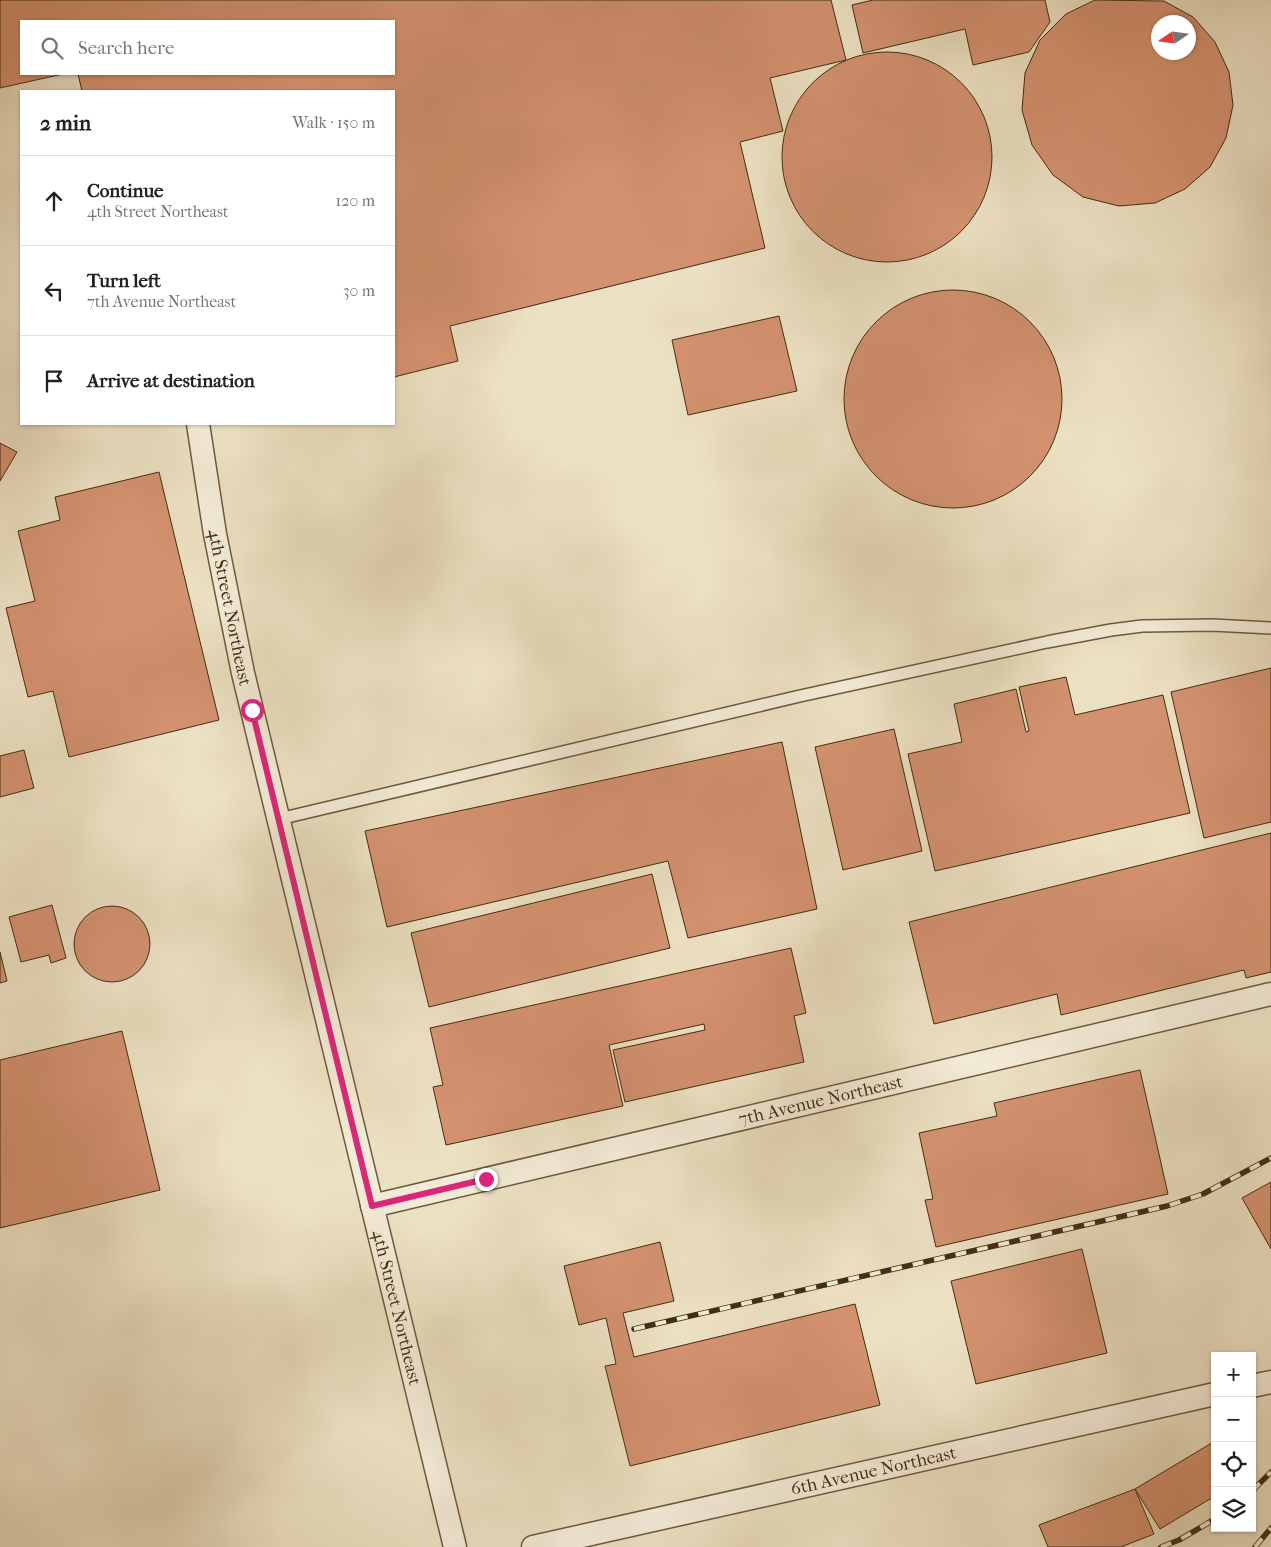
<!DOCTYPE html>
<meta charset="utf-8">
<style>
:root{--surface:#fff;--page:#f2f2f2;--text:#202124;--muted:#757577;--line:#e0e0e0}
body{margin:0;font-family:"IM FELL French Canon",serif;background:var(--page);color:var(--text)}
.controls{position:absolute;right:15px;bottom:15px;display:grid;overflow:hidden;border-radius:0px;box-shadow:0 1px 4px #0004}
.controls button{width:45px;height:45px;display:grid;place-items:center;padding:0;border:0;border-bottom:1px solid var(--line);background:var(--surface);color:var(--text);font:25px sans-serif}
.compass{position:absolute;left:1151px;top:15px;width:45px;height:45px;border-radius:50%;background:var(--surface);box-shadow:0 1px 4px #0004;rotate:257deg}
.stop{position:absolute;width:15px;height:15px;margin:-11px;border:4px solid #db2777;border-radius:50%;background:#fff}
.stop.end{background:#db2777;border-color:#fff;box-shadow:0 1px 5px #0008}
.list{margin:0;padding:0;list-style:none}
h2{display:flex;justify-content:space-between;align-items:center;height:65px;margin:0;padding:0 20px;font-size:21px}
h2 small{font-size:16px;font-weight:400;color:var(--muted)}
.list li{display:grid;grid-template-columns:32px 1fr auto;gap:15px;align-items:center;box-sizing:border-box;height:90px;padding:0 20px;border-top:1px solid var(--line)}
.list b{display:block;font-size:19px;white-space:nowrap}
.list p{margin:0;font-size:16px;white-space:nowrap;color:var(--muted)}
.list em{font-size:16px;font-style:normal;color:var(--muted)}
.icon{flex:none;width:28px;height:28px;fill:none;stroke:currentColor;stroke-width:2;stroke-linecap:round;stroke-linejoin:round}
.map{position:relative;flex:none;width:1271px;height:1547px;overflow:hidden}
.search{position:absolute;background:var(--surface);box-shadow:0 1px 4px #0004;left:20px;top:20px;width:375px;height:55px;display:flex;align-items:center;gap:12px;box-sizing:border-box;padding:0 18px;border-radius:0px;color:var(--muted);font-size:19px}
.panel{position:absolute;background:var(--surface);box-shadow:0 1px 4px #0004;left:20px;top:90px;width:375px;height:335px;border-radius:0px}
.map>svg:first-child{display:block}
</style>
<div class="map">
<svg width="1271" height="1547" viewBox="0 0 1271 1547">
<rect width="100%" height="100%" fill="#ece0c2"/>
<filter id="stains"><feTurbulence type="fractalNoise" baseFrequency=".004" numOctaves="4"/><feColorMatrix values="0 0 0 0 .2 0 0 0 0 .09 0 0 0 0 .02 0 0 0 .5 -.17"/></filter>
<radialGradient id="worn" r=".72"><stop offset=".6" stop-color="#630" stop-opacity="0"/><stop offset="1" stop-color="#630" stop-opacity=".3"/></radialGradient>
<!-- building -->
<path fill="#d3916f" stroke="#422e10" fill-rule="evenodd" d="M0,0H831L846,60L770,78L783,131L740,142L765,248L450,326L458,361L394,377V91H82L78,74H394V21H21V74H63L0,88Z
M873,0H1045L1050,22L1029,52L973,65L965,29L863,53L852,5Z
M1095,0L1164,1L1193,17L1215,42L1229,72L1233,105L1226,138L1210,167L1185,189L1155,203L1119,206L1083,197L1053,175L1032,145L1022,110L1025,73L1040,40L1066,14ZM1158,22H1188V52H1158Z
M782 157a105 105 0 1 1 210 0a105 105 0 1 1-210 0Z
M844 399a109 109 0 1 1 218 0a109 109 0 1 1-218 0Z
M779,316L797,391L688,415L672,340Z
M0,443L17,452L0,481Z
M159,472L219,720L69,757L53,691L28,697L6,608L35,601L18,531L60,520L55,497Z
M1271,668V822L1204,838L1171,692Z
M1066,677L1075,715L1163,695L1190,813L935,871L908,754L962,742L954,704L1016,689L1026,732L1029,731L1019,687Z
M894,729L922,851L843,870L815,747Z
M782,742L817,909L688,938L668,861L387,927L365,831Z
M24,750L34,788L0,797V756Z
M1271,833V972L1246,978L1244,970L1061,1015L1057,994L934,1024L909,922Z
M652,874L670,948L429,1007L411,933Z
M52,905L66,958L51,963L49,955L21,962L9,917Z
M74 944a38 38 0 1 1 76 0a38 38 0 1 1-76 0Z
M791,948L806,1013L794,1016L804,1062L625,1102L613,1050L705,1030L704,1024L609,1045L623,1106L446,1145L433,1087L443,1085L430,1028Z
M0,952L7,981L0,983Z
M122,1031L160,1190L0,1228V1060Z
M1140,1070L1168,1194L936,1247L925,1200L933,1199L919,1133L997,1116L994,1103Z
M1271,1182V1249L1242,1198Z
M660,1242L674,1301L623,1313L634,1357L855,1304L880,1405L630,1466L605,1366L616,1364L606,1318L579,1325L564,1266Z
M1082,1249L1107,1353L976,1384L951,1281Z
M1215,1441V1496L1160,1529L1135,1489Z
M1135,1489L1154,1534L1121,1547H1048L1039,1525Z"/>
<g fill="none" stroke-linecap="round" stroke-linejoin="round">
<defs>
<path id="lane" d="M279,819L800,696L1047,642L1111,630L1142,626L1212,625L1271,628"/>
<g id="street">
<path id="s1" d="M198,424L215,534L243,673L455,1547"/>
<path id="s2" d="M372,1206L1271,994"/>
<path d="M1252,1386L1271,1382"/>
<path id="s3" d="M533,1547L1215,1394"/>
</g>
</defs>
<!-- lane casing -->
<use href="#lane" stroke="#6c5a3c" stroke-width="14"/>
<!-- street casing -->
<use href="#street" stroke="#6c5a3c" stroke-width="25"/>
<!-- lane -->
<use href="#lane" stroke="#f3ebd7" stroke-width="11"/>
<!-- street -->
<use href="#street" stroke="#f3ebd7" stroke-width="22"/>
<defs>
<path id="rail" d="M634,1329L1167,1206L1203,1194L1271,1158
M1252,1491L1271,1472
M1161,1547L1179,1540L1215,1519
M1255,1547L1271,1528"/>
</defs>
<!-- rail casing -->
<use href="#rail" stroke="#422e10" stroke-width="5.5"/>
<!-- rail -->
<use href="#rail" stroke="#f3ebd7" stroke-width="4" stroke-dasharray="11" stroke-linecap="butt"/>
</g>
<g fill="none" stroke-linecap="round" stroke-linejoin="round">
<!-- route -->
<path stroke="#db2777" stroke-width="6" d="M252,710L372,1206L486,1179"/>
</g>
<g text-anchor="middle" stroke-width="4" stroke-linejoin="round" paint-order="stroke">
<!-- street labels -->
<g font-size="18" fill="#422e10" stroke="#f3ebd7">
<text dy="6" stroke="none"><textPath href="#s1" startOffset="186">4th Street Northeast</textPath></text>
<text dy="6" stroke="none"><textPath href="#s2" startOffset="461">7th Avenue Northeast</textPath></text>
<text dy="6" stroke="none"><textPath href="#s1" startOffset="906">4th Street Northeast</textPath></text>
<text dy="6" stroke="none"><textPath href="#s3" startOffset="349">6th Avenue Northeast</textPath></text>
</g>
</g>
<rect width="100%" height="100%" filter="url(#stains)"/>
<rect width="100%" height="100%" fill="url(#worn)"/>
</svg>
<div class="controls">
<button>+</button>
<button>−</button>
<button><svg class="icon" aria-label="locate" viewBox="0 0 24 24"><circle cx="12" cy="12" r="6"/><path d="M12 2v4M12 18v4M2 12h4M18 12h4"/></svg></button>
<button><svg class="icon" aria-label="layers" viewBox="0 0 24 24"><path d="M12 4l9 5-9 5-9-5zM3 14l9 5 9-5"/></svg></button>
</div>
<svg class="compass" viewBox="-18 -18 36 36"><path d="M0-13l5 13h-10z" fill="#e53935"/><path d="M0 13l5-13h-10z" fill="#757577"/></svg>
<div class="stop" style="left:252px;top:710px"></div>
<div class="stop end" style="left:486px;top:1179px"></div>
<div class="search"><svg class="icon" aria-label="search" viewBox="0 0 24 24"><circle cx="10" cy="10" r="6"/><path d="M15 15l6 6"/></svg>Search here</div>
<section class="panel">
<h2>2 min<small>Walk · 150 m</small></h2>
<ul class="list">
<li><svg class="icon" aria-label="ahead" viewBox="0 0 24 24"><path d="M12 20V5M6 11l6-6 6 6"/></svg><div><b>Continue</b><p>4th Street Northeast</p></div><em>120 m</em></li>
<li><svg class="icon" aria-label="left" viewBox="0 0 24 24"><path d="M17 20v-9H6M10 6l-5 5 5 5"/></svg><div><b>Turn left</b><p>7th Avenue Northeast</p></div><em>30 m</em></li>
<li><svg class="icon" aria-label="arrive" viewBox="0 0 24 24"><path d="M6 21V4h12l-3 4 3 4H6"/></svg><div><b>Arrive at destination</b></div></li>
</ul>
</section>
</div>
